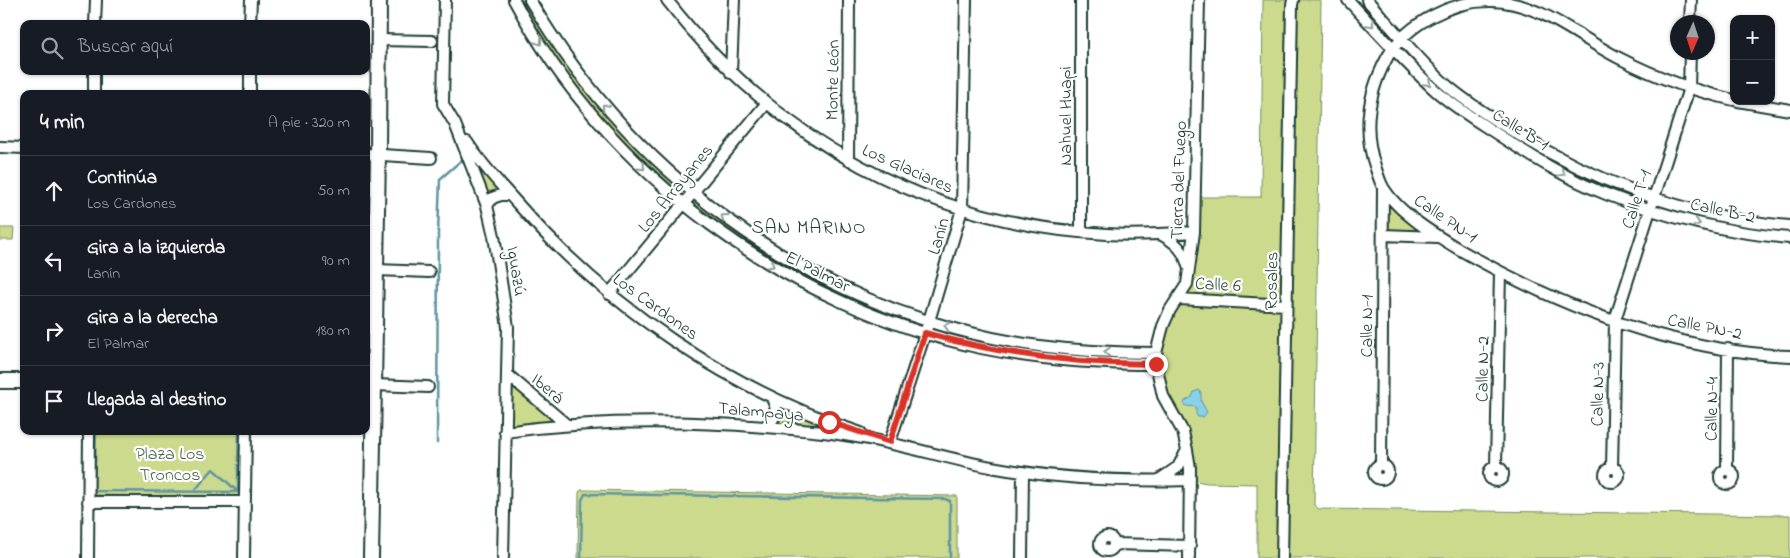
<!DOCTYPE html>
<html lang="es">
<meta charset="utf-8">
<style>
:root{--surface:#171b24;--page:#20242c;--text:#f1f3f6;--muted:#9ea1a6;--line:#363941}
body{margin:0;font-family:"Indie Flower",sans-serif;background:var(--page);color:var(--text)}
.controls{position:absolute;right:15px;top:15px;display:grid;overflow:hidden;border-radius:10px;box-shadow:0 1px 4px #0004}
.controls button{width:45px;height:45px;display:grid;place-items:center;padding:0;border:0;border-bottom:1px solid var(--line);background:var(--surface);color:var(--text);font:25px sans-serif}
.compass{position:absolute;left:1670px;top:15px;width:45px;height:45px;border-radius:50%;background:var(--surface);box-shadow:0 1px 4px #0004;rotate:183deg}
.stop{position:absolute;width:15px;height:15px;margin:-11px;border:4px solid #d93025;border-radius:50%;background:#fff}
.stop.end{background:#d93025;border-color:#fff;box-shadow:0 1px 5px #0008}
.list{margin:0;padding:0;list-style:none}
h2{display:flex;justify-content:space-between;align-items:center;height:65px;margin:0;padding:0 20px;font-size:21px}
h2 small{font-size:16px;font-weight:400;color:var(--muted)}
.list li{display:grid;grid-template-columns:32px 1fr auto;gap:15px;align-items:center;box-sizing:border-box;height:70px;padding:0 20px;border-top:1px solid var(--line)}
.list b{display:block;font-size:19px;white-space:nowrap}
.list p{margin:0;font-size:16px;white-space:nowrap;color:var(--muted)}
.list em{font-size:16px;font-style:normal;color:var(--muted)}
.icon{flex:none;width:28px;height:28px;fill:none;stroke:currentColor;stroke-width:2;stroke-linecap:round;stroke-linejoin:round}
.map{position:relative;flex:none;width:1790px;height:558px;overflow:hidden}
.search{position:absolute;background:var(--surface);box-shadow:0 1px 4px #0004;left:20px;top:20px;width:350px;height:55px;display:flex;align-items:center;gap:12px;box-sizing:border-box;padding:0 18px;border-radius:10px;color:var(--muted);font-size:19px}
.panel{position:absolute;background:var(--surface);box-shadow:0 1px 4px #0004;left:20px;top:90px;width:350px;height:345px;border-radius:10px}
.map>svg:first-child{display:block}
</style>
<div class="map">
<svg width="1790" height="558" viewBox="0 0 1790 558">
<rect width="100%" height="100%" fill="#fff"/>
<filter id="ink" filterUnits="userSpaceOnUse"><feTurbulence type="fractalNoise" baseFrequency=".02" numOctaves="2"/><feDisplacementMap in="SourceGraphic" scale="10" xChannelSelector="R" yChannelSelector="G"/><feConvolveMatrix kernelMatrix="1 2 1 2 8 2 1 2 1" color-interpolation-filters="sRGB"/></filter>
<g filter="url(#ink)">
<!-- green -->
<path fill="#ccda8e" stroke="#768c61" d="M514,0H530L603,104L723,217L857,294L1010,341L1156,353L1187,284L1195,197H1261L1263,0H1290L1284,509H1288L1296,0H1321L1314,505L1319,509L1790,515V558H1257V484L1207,483L1190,480V468L1156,364H1116L953,341L816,289L683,204L592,114Z
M1401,38L1445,83L1519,135L1654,198L1790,226V238L1709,227L1605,194L1472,118L1393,48Z
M465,149L510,195L487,206Z
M1383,187L1440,238L1383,235Z
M0,228H14L13,240H0Z
M508,375L567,425L505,432Z
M771,397L829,422L890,442L772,422Z
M93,431H241V493L237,497L95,495L93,494Z
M581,490L957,496V558H578L579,492Z"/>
<!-- water -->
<path fill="#89d0eb" stroke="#5f95a2" d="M1199,390L1201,392V401L1207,412L1203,417H1198L1196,414V407L1186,406L1184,403L1185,401L1192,397L1194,392Z"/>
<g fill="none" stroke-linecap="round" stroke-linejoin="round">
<!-- stream -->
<path stroke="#5f95a2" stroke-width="2.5" d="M96,431L94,491L238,492
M437,443L438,233L440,179L464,158
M238,461L239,431
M196,489L213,469L238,492
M238,490V465
M581,558L582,500L585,494L945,499L950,501V558"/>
<defs>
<path id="street" d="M445,0L443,104L455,124L487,206L494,236L508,327L503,558
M514,0C608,176 787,306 981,348C1039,360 1097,364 1156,364
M530,0C639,185 824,316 1039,346C1078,351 1117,353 1156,353
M667,0C776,140 928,225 1107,234C1136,236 1165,234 1194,232
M1081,0V232
M1348,0C1376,30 1404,62 1435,90C1453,106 1474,119 1494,132C1529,155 1567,179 1606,194C1665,217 1727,233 1790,238
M1367,0C1392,28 1417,58 1444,83C1461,98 1481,111 1500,123C1586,179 1687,218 1790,226
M1690,22L1691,0
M95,24L96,0
M250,24L251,0
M379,40L432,41
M731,73L734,0
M94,94V71
M250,94V71
M1734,100C1694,91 1656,77 1619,58C1576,36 1542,3 1492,1C1453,0 1408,23 1388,56C1368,92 1362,130 1376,169C1378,175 1380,182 1383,187C1398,213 1437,236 1462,251C1562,308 1674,351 1790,356
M1738,101L1790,110
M467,142C481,164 500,184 517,203C609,308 728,389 861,433
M0,147L24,148
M366,154L431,158
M848,160L849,0
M487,206L492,198L501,195H510
M1162,235C1175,242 1184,250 1188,266
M1383,235L1437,237
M377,270L429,272
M609,294L766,104
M1179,299L1286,305
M508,375L567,425
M374,385L428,387
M764,427C777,419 779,410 771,397
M505,432C592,420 678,420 765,427C794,429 823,431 851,436C899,443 944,458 991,467C1057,479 1123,482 1190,480
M890,442L929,321L962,209L966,0
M1374 472a7 7 0 1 1 14 0a7 7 0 1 1-14 0Z
M1381,465L1383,187
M1496,466L1500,272
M1489 474a7 7 0 1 1 14 0a7 7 0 1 1-14 0Z
M1605 475a7 7 0 1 1 14 0a7 7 0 1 1-14 0Z
M1612,468L1615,320L1689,88L1690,52
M1727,469L1728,349
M1720 477a7 7 0 1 1 14 0a7 7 0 1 1-14 0Z
M1159,480L1178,467L1187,450
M88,502H245
M1100 544a7 7 0 1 1 14 0a7 7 0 1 1-14 0Z
M1115,544L1190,546
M88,558L89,431
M244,558L246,431
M1022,558L1023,472
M1189,558L1190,468L1187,450L1183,432L1163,396L1156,364V353L1163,326L1170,310L1187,284L1194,232L1199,0
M1282,558L1292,5L1293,0"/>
<path id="secondary" d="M0,381H24
M371,558L378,154L379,0"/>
</defs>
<!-- street casing -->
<use href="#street" stroke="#1f3d34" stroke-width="14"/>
<!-- secondary casing -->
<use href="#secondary" stroke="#1f3d34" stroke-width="18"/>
<!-- street -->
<use href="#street" stroke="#fff" stroke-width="10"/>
<!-- secondary -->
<use href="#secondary" stroke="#fff" stroke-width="14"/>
</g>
<!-- one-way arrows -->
<defs><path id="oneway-chevron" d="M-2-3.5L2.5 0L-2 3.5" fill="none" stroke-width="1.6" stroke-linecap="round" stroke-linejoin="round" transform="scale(1.25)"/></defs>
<g stroke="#8f9e9a">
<use href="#oneway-chevron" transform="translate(1371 24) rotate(47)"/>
<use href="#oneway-chevron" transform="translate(539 42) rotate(57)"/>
<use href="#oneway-chevron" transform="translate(1428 83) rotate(45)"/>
<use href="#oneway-chevron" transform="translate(605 107) rotate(-131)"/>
<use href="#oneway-chevron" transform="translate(642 167) rotate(44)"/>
<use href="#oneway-chevron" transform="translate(1562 173) rotate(29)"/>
<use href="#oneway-chevron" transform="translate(724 217) rotate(-144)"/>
<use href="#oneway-chevron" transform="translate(1697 223) rotate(16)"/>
<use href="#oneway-chevron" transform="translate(771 265) rotate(31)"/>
<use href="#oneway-chevron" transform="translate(947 326) rotate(-164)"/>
<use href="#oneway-chevron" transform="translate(1107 352) rotate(-177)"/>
</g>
</g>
<g fill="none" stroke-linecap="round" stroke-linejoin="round" filter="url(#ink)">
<!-- route -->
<path stroke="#d93025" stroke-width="6" d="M829,422L890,442L925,333C1002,355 1075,364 1156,364"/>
</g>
<g text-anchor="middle" stroke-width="4.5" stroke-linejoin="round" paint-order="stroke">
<!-- street labels -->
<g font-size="18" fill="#1f3d34" stroke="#fff">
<text transform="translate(832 80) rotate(-89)" y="6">Monte León</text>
<text transform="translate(1065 116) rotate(-90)" y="6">Nahuel Huapi</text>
<text transform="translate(1521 129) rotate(32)" y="6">Calle B-1</text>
<text transform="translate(908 168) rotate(24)" y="6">Los Glaciares</text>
<text transform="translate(1178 180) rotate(-88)" y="6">Tierra del Fuego</text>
<text transform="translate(675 188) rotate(-51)" y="6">Los Arrayanes</text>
<text transform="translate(1636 199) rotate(-72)" y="6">Calle T-1</text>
<text transform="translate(1723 210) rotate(12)" y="6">Calle B-2</text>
<text transform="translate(1446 218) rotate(34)" y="6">Calle PN-1</text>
<text transform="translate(938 236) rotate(-74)" y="6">Lanín</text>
<text transform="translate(517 271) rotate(81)" y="6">Iguazú</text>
<text transform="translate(818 271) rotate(27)" y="6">El Palmar</text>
<text transform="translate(1271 281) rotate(-89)" y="6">Rosales</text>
<text transform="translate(1218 284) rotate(3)" y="6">Calle 6</text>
<text transform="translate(656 306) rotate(36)" y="6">Los Cardones</text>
<text transform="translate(1366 326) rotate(-90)" y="6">Calle N-1</text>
<text transform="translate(1705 326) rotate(11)" y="6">Calle PN-2</text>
<text transform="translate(1482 369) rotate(-89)" y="6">Calle N-2</text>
<text transform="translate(548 388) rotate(41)" y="6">Iberá</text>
<text transform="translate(1597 394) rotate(-89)" y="6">Calle N-3</text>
<text transform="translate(1711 409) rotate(-89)" y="6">Calle N-4</text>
<text transform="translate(761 411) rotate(5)" y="6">Talampaya</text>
</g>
<!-- park labels -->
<g font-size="18" fill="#4a644a" stroke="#fff">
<text x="170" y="459">Plaza Los<tspan x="170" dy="21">Troncos</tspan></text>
</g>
<!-- neighbourhood labels -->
<g font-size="19" letter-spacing="1" fill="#1f3d34" stroke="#fff">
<text x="809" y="233">SAN MARINO</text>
</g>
</g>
</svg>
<div class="controls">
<button>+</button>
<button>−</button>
</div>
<svg class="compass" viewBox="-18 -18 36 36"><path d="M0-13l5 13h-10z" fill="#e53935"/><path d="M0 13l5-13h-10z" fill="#9ea1a6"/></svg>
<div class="stop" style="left:829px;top:422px"></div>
<div class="stop end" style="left:1156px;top:364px"></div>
<div class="search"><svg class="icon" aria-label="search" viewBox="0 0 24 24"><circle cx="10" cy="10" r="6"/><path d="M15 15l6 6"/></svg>Buscar aquí</div>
<section class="panel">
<h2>4 min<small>A pie · 320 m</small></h2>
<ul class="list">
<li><svg class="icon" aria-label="ahead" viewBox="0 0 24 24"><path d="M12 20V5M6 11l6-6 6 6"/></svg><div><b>Continúa</b><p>Los Cardones</p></div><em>50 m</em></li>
<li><svg class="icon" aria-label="left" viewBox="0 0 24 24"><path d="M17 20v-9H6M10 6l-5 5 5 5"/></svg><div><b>Gira a la izquierda</b><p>Lanín</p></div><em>90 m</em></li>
<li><svg class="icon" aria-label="right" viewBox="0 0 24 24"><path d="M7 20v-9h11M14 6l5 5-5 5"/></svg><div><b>Gira a la derecha</b><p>El Palmar</p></div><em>180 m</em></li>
<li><svg class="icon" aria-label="arrive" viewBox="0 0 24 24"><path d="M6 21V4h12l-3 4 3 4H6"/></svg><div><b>Llegada al destino</b></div></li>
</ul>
</section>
</div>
